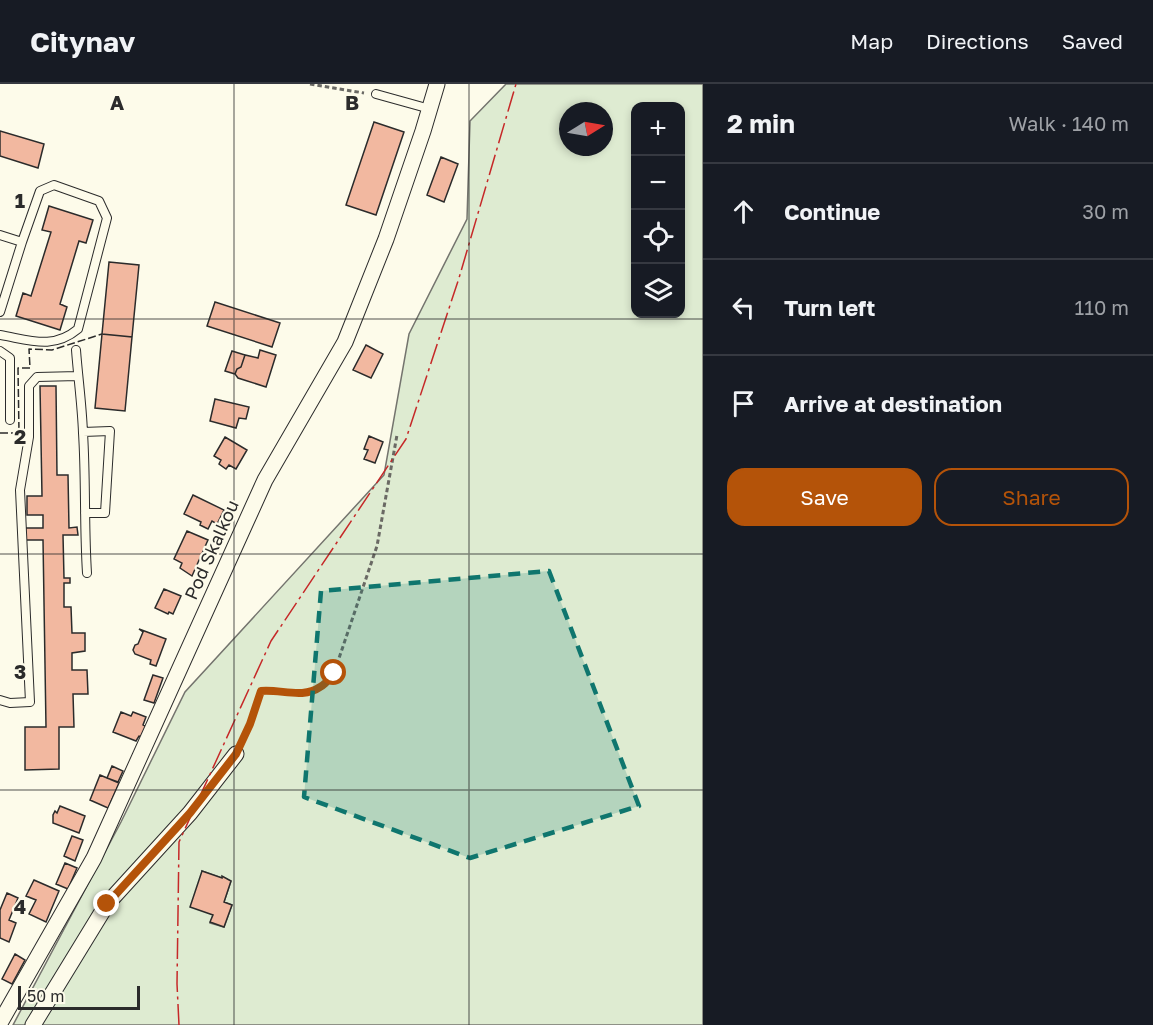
<!DOCTYPE html>
<meta charset="utf-8">
<style>
:root{--surface:#171b24;--page:#242831;--text:#f1f3f6;--muted:#9ea1a6;--line:#363941;--accent:#b45309}
body{margin:0;font-family:"Golos Text",sans-serif;background:var(--page);color:var(--text)}
.controls{position:absolute;right:18px;top:18px;display:grid;overflow:hidden;border-radius:12px;box-shadow:0 3px 9px #0003}
.controls button{width:54px;height:54px;display:grid;place-items:center;padding:0;border:0;border-bottom:2px solid var(--line);background:var(--surface);color:var(--text);font:30px sans-serif}
.compass{position:absolute;left:559px;top:18px;width:54px;height:54px;border-radius:50%;background:var(--surface);box-shadow:0 3px 9px #0003;rotate:79deg}
.scale{position:absolute;left:18px;bottom:15px;width:122px;box-sizing:border-box;padding-left:6px;border:3px solid #2b2b2b;border-top:0;font-size:16px;line-height:21px;white-space:nowrap;color:#2b2b2b;-webkit-text-stroke:4px #fdfbea;paint-order:stroke}
.stop{position:absolute;width:18px;height:18px;margin:-14px;border:4px solid #b45309;border-radius:50%;background:#fff}
.stop.end{background:#b45309;border-color:#fff;box-shadow:0 2px 6px #0008}
.list{margin:0;padding:0;list-style:none}
h2{display:flex;justify-content:space-between;align-items:center;height:78px;margin:0;padding:0 24px;font-size:26px}
h2 small{font-size:20px;font-weight:400;color:var(--muted)}
.list li{display:grid;grid-template-columns:39px 1fr auto;gap:18px;align-items:center;box-sizing:border-box;height:96px;padding:0 24px;border-top:2px solid var(--line)}
.list b{display:block;font-size:22px;white-space:nowrap}
.list em{font-size:20px;font-style:normal;color:var(--muted)}
.actions{display:flex;gap:12px;padding:18px 24px}
.actions a{flex:1;padding:14px 0;border:2px solid var(--accent);border-radius:18px;text-align:center;font-size:21px;color:var(--accent)}
.actions .main{background:var(--accent);color:#fff}
.icon{flex:none;width:33px;height:33px;fill:none;stroke:currentColor;stroke-width:2;stroke-linecap:round;stroke-linejoin:round}
.map{position:relative;flex:none;width:703px;height:941px;overflow:hidden}
header{display:flex;align-items:center;gap:36px;box-sizing:border-box;height:84px;padding:0 30px;background:var(--surface);border-bottom:2px solid var(--line)}
header strong{font-size:28px}
nav{display:flex;gap:33px;margin-inline-start:auto;font-size:21px}
main{display:flex}
aside{flex:1;background:var(--surface)}
.map>svg:first-child{display:block}
</style>
<header>
<strong>Citynav</strong>
<nav><a>Map</a><a>Directions</a><a>Saved</a></nav>
</header>
<main>
<div class="map">
<svg width="703" height="941" viewBox="0 0 703 941">
<rect width="100%" height="100%" fill="#fdfbea"/>
<!-- green -->
<path fill="#deebd1" stroke="#74746e" stroke-width="1.5" fill-rule="evenodd" d="M506,0H703V941H13L121,738L185,608L384,391L409,250L467,135L470,37ZM636,22H680V230H636ZM568,27H604V63H568ZM202,787L222,794L223,793L231,797L224,818L232,821L224,843L210,839L213,831Z"/>
<!-- building -->
<path fill="#f2b8a0" stroke="#2b2b2b" stroke-width="1.5" d="M374,38L404,48L376,131L346,121Z
M0,47L44,60L38,84L0,72Z
M441,73L458,80L444,118L427,111Z
M49,122L93,136L86,159L79,157L60,220L67,223L60,246L16,232L23,209L31,212L51,148L42,146Z
M109,178L139,181L132,253L102,250Z
M215,218L280,239L272,263L207,242Z
M102,250L132,253L125,327L95,324Z
M366,261L383,270L371,294L353,286Z
M260,266L276,271L266,303L238,294L235,290L237,285L241,283L245,271L258,274Z
M232,267L245,271L241,283L237,285L235,290L225,287Z
M40,302H56L57,391H68L69,444L77,443L78,451H63L64,494H70V499H64V523H71L72,549H85V567L72,569V586H87L88,610H73L74,643H59V685L25,686V643H46L43,456H25V444H43V431H27V412H42Z
M215,315L249,323L246,335L239,334L236,344L210,337Z
M369,352L383,358L375,379L364,375L368,366L364,365Z
M225,353L247,366L236,385L229,381L226,385L219,380L221,376L214,372Z
M193,411L224,426L217,440L212,437L208,445L200,441L201,438L184,430Z
M187,447L208,456L192,492L180,484L182,479L174,475Z
M164,505L181,512L173,530L169,528L168,530L155,524Z
M139,545L166,555L156,582L150,580L151,576L135,570L133,566L135,561L138,560L143,548Z
M153,591L163,594L154,619L144,616Z
M121,628L131,632L133,628L146,633L143,641L147,643L143,653L139,652L136,657L113,648Z
M112,682L123,687L118,698L107,694Z
M100,691L119,699L108,724L90,716Z
M60,722L85,732L79,749L53,739V731L55,727L57,729Z
M72,752L83,756L75,777L64,772Z
M65,779L77,784L68,805L56,800Z
M202,787L222,794V792L231,797L224,818L232,821L224,843L210,838L213,831L190,823Z
M34,796L59,807L46,838L29,830L36,816L26,812Z
M7,809L18,814L9,836L16,839L9,858L0,854V826Z
M15,870L25,876L12,900L2,895Z"/>
<g fill="none" stroke-linecap="round" stroke-linejoin="round">
<defs>
<path id="lane" d="M376,10L430,25
M0,151L22,158
M0,228L22,158L40,107L54,101L99,117L107,134L78,245C53,266 30,256 0,251
M76,266C78,293 82,321 83,349C86,396 84,442 87,489
M0,267L10,274V336
M83,348L110,347L105,429H85
M0,616L10,619L30,618L20,406L29,353V302L37,293L78,292"/>
<path id="street" d="M0,939L94,774L265,396L345,258L386,155L423,47L437,0
M33,941L107,820L190,729L236,670"/>
</defs>
<!-- lane casing -->
<use href="#lane" stroke="#2b2b2b" stroke-width="10"/>
<!-- street casing -->
<use href="#street" stroke="#2b2b2b" stroke-width="17"/>
<!-- path -->
<path stroke="#6a6964" stroke-width="3" stroke-dasharray="4.5 3" stroke-linecap="butt" d="M310,0L364,9
M242,657L261,607C281,605 303,615 320,603C326,600 330,594 334,589L377,462L397,351"/>
<!-- lane -->
<use href="#lane" stroke="#fdfbea" stroke-width="8"/>
<!-- street -->
<use href="#street" stroke="#fdfbea" stroke-width="15"/>
<!-- fence -->
<path stroke="#2b2b2b" stroke-width="1.5" stroke-dasharray="8 3" stroke-linecap="butt" d="M0,349H19L18,284H30L29,265L52,266L102,250"/>
<!-- power -->
<path stroke="#c62828" stroke-width="1.5" stroke-dasharray="21 4.5 3 4.5" stroke-linecap="butt" d="M179,941L177,900L179,758L271,557L406,355L459,194L516,0"/>
</g>
<g fill="none" stroke-linecap="round" stroke-linejoin="round">
<!-- route -->
<path stroke="#b45309" stroke-width="8" d="M107,820L190,729L236,670L250,640L261,607C281,605 303,615 320,603C326,600 330,594 334,589"/>
</g>
<!-- marked area -->
<path fill="#0f766e" fill-opacity="0.2" stroke="#0f766e" stroke-width="4.5" stroke-dasharray="12 8" stroke-linejoin="round" d="M549,487L639,722L470,774L304,713L321,507Z"/>
<!-- grid -->
<path fill="none" stroke="#2b2b2b" stroke-width="1.5" stroke-opacity="0.55" d="M234,0V941M469,0V941M0,235H703M0,470H703M0,706H703"/>
<g text-anchor="middle" stroke-width="4.5" stroke-linejoin="round" paint-order="stroke">
<!-- street labels -->
<g font-size="18" fill="#2b2b2b" stroke="#fdfbea">
<text transform="translate(212 466) rotate(-66)" y="6">Pod Skalkou</text>
</g>
</g>
<g font-size="20" text-anchor="middle" font-weight="bold" fill="#2b2b2b" stroke="#fdfbea" stroke-width="4.5" stroke-linejoin="round" paint-order="stroke">
<text x="117" y="26">A</text>
<text x="352" y="26">B</text>
<text x="20" y="124">1</text>
<text x="20" y="360">2</text>
<text x="20" y="595">3</text>
<text x="20" y="830">4</text>
</g>
</svg>
<div class="controls">
<button>+</button>
<button>−</button>
<button><svg class="icon" aria-label="locate" viewBox="0 0 24 24"><circle cx="12" cy="12" r="6"/><path d="M12 2v4M12 18v4M2 12h4M18 12h4"/></svg></button>
<button><svg class="icon" aria-label="layers" viewBox="0 0 24 24"><path d="M12 4l9 5-9 5-9-5zM3 14l9 5 9-5"/></svg></button>
</div>
<svg class="compass" viewBox="-18 -18 36 36"><path d="M0-13l5 13h-10z" fill="#e53935"/><path d="M0 13l5-13h-10z" fill="#9ea1a6"/></svg>
<div class="scale">50 m</div>
<div class="stop" style="left:334px;top:589px"></div>
<div class="stop end" style="left:107px;top:820px"></div>
</div>
<aside>
<h2>2 min<small>Walk · 140 m</small></h2>
<ul class="list">
<li><svg class="icon" aria-label="ahead" viewBox="0 0 24 24"><path d="M12 20V5M6 11l6-6 6 6"/></svg><div><b>Continue</b></div><em>30 m</em></li>
<li><svg class="icon" aria-label="left" viewBox="0 0 24 24"><path d="M17 20v-9H6M10 6l-5 5 5 5"/></svg><div><b>Turn left</b></div><em>110 m</em></li>
<li><svg class="icon" aria-label="arrive" viewBox="0 0 24 24"><path d="M6 21V4h12l-3 4 3 4H6"/></svg><div><b>Arrive at destination</b></div></li>
</ul>
<div class="actions"><a class="main">Save</a><a>Share</a></div>
</aside>
</main>
